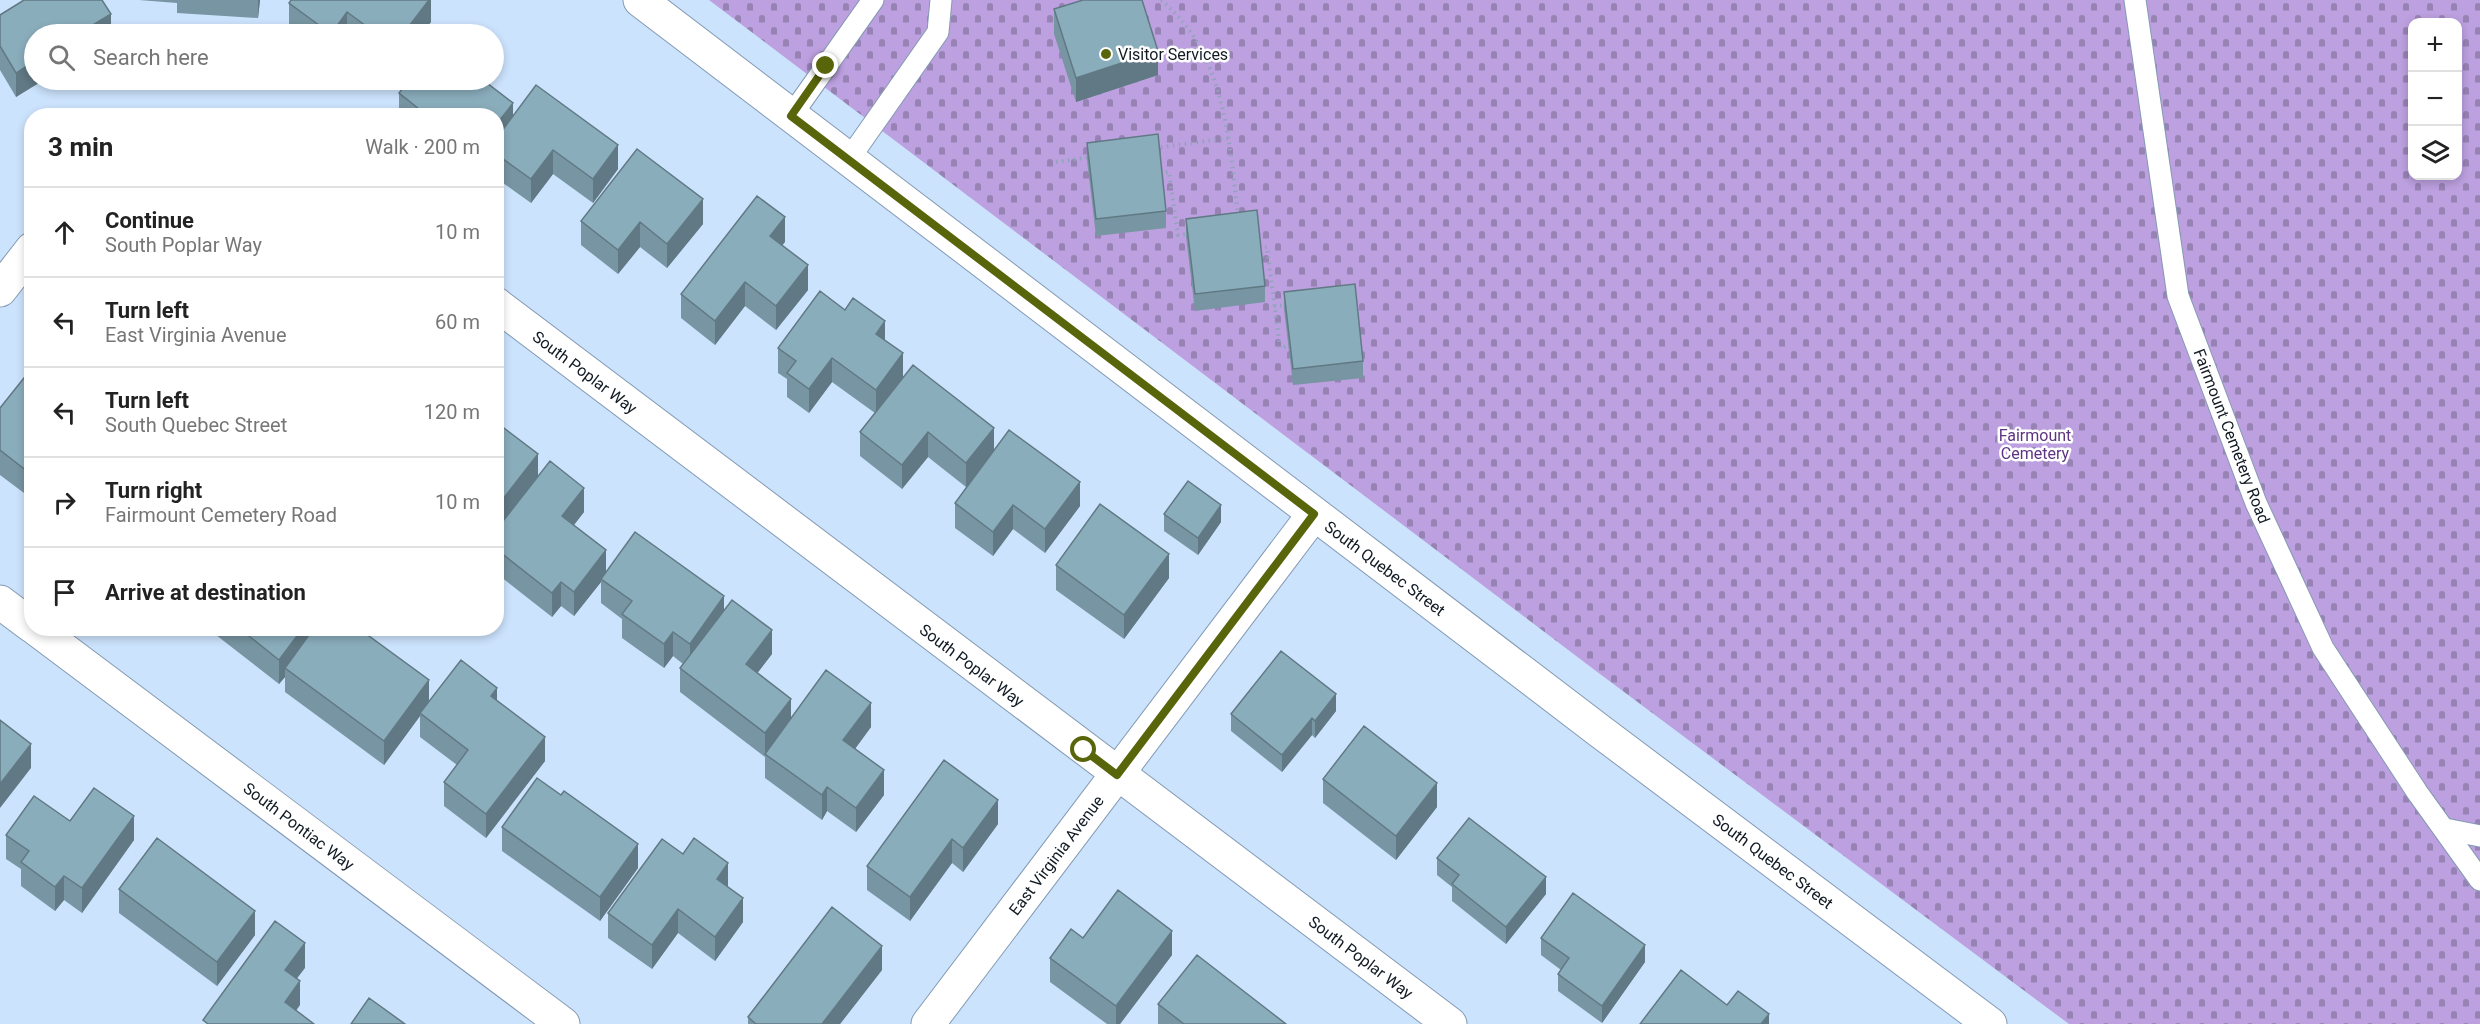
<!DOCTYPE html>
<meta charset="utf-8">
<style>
:root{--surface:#fff;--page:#f2f2f2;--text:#222;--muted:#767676;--line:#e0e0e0}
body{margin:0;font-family:Roboto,sans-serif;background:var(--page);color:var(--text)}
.controls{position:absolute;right:18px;top:18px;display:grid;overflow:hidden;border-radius:12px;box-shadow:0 3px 9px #0003}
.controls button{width:54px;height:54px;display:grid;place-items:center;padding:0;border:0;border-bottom:2px solid var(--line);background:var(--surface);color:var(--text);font:30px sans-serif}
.stop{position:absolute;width:18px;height:18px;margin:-14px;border:4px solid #58650a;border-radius:50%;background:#fff}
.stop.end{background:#58650a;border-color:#fff;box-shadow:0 2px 6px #0008}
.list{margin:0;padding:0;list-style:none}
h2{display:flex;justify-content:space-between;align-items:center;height:78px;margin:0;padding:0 24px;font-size:26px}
h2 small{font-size:20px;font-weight:400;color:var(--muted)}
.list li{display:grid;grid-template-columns:39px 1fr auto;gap:18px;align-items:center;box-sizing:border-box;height:90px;padding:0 24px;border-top:2px solid var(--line)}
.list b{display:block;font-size:22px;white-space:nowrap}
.list p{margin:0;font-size:20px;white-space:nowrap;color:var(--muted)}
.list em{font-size:20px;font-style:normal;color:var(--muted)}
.icon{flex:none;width:33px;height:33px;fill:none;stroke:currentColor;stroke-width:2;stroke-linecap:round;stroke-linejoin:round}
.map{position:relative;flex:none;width:2480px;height:1024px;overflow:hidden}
.search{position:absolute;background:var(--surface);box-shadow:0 3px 9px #0003;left:24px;top:24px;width:480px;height:66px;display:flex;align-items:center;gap:15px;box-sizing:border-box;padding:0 21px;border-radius:33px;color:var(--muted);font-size:22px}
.panel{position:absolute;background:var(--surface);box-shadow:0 3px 9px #0003;left:24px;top:108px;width:480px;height:528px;border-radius:24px}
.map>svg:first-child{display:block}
</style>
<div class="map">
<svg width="2480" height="1024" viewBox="0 0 2480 1024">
<defs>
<pattern id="cemetery-stones" width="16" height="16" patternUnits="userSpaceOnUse" patternTransform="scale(1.5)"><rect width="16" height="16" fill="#bca0df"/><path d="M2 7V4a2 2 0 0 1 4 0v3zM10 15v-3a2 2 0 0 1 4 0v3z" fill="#9782b4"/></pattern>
</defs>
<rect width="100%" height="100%" fill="#cce3fd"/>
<!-- cemetery -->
<path fill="url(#cemetery-stones)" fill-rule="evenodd" d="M709,0H2480V1024H2069L1596,671ZM2412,22H2458V176H2412Z"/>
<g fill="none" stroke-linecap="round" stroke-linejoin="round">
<defs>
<path id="service" d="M2135,0L2178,296L2256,503L2323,648L2417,792L2480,880
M791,116L873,0
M849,159L938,32L941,0
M2445,829L2480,836"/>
<path id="minor" d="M0,290L32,249
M496,304L1450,1024
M0,602L32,626
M35,628L563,1024"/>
<path id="tertiary" d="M928,1024L1314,514"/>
<path id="secondary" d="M640,0L1601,732L1990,1024"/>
</defs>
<!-- service casing -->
<use href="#service" stroke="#849ab3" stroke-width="23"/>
<!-- minor casing -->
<use href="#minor" stroke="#849ab3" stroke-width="35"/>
<!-- tertiary casing -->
<use href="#tertiary" stroke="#849ab3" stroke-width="35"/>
<!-- secondary casing -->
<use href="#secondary" stroke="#849ab3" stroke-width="35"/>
<!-- path -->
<path stroke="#91a4b9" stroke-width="4" stroke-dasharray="1.5 4.5" stroke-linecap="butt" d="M1161,0C1225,53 1229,139 1238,216
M1155,148L1229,138
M1056,162L1092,157
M1160,173L1169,172L1178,235L1188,234
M1259,248L1267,247L1280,348L1288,346
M1274,306L1289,305"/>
<!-- service -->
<use href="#service" stroke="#fff" stroke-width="21"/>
<!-- minor -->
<use href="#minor" stroke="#fff" stroke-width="33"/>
<!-- tertiary -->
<use href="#tertiary" stroke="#fff" stroke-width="33"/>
<!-- secondary -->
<use href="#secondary" stroke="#fff" stroke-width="33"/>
</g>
<!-- wall -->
<path fill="#7795a2" d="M139,0H260L258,18L177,13V3Z
M431,0V22L421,34H298L289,28V3Z
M1054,9L1158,75L1076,102L1054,34Z
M0,15L111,34L16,97L0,70Z
M399,93L513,116L618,169L593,203L553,174L531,203L496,178V116H407L399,109Z
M1087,143L1166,211V228L1096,236L1087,160Z
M1186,219L1265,286V302L1195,311L1186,236Z
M581,221L703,224L667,268L640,247L618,274L581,245Z
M785,242L782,245L808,290L776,330L745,306L715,345L681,318V294Z
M1284,292L1363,361V378L1293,385L1284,309Z
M885,340L903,377L994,450L1080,506L1045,553L1013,529L993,556L955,528V503L966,487L928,457L902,489L860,456V432L875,413L832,382L809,413L787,397V379L778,373V348Z
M32,368V499L0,475V408Z
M496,422L538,477L584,512L574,525L606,571L724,610L772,654L757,673L791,717L871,727L855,749L884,795L856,832L827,811L822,820L765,778V757L680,692V668L683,664L673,656L664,668L622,638V619L601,603V582L574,616L561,606L552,617L496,573Z
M1164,514L1221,522L1198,555L1164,531Z
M1056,565L1169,578L1124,639L1056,590Z
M207,628H358L429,702L497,700L545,761L486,838L444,806V782L457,765L420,737V716L384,765L285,692V677L279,684Z
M1336,711L1315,738L1312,735L1282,772L1231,731V714Z
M1323,779L1437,807L1396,860L1323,803Z
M70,821L134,840L82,913L64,900L55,911L21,886V869L6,859V835Z
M998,824L963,872L952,863L910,921L867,890V866Z
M502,827L638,868L600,921L502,851Z
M1437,858L1546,894L1506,944L1452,901V887L1437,875Z
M728,887L743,922L715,961L678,933L652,969L608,938V913Z
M119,889L255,935L217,986L119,913Z
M1083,938L1172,955L1120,1024H1107L1050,982V958Z
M1541,938L1645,962L1602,1023L1558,991V974L1561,970L1541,955Z
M882,970L840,1024H748V1017Z
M1158,1004L1286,1024H1158Z"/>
<!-- shaded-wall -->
<path fill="#617984" d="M258,0H260L258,18Z
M429,0H431V22L421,34H403Z
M347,12V34H331Z
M111,14V34H78Z
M1158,51V75L1076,102V78Z
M34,61V80H44L16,97V73Z
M513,103V120L496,142V125Z
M618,145V169L593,203V179Z
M553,150V174L531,203V179Z
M703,199V224L667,268V244Z
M785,217V242L770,260V236Z
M640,222V247L618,274V250Z
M808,265V290L776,330V306Z
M745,282V306L715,345V321Z
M885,321V345L876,334Z
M903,353V377L876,414V390Z
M832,358V382L809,413V389Z
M994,428V453L966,487V463Z
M928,432V457L902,489V465Z
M538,454V478L496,532V508Z
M1080,482V506L1045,553V529Z
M584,488V512L562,540V516Z
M1013,505V529L993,556V532Z
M1221,505V522L1198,555V538Z
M606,550V575L601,579V582L574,616V592Z
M1169,554V578L1124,639V615Z
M561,582V606L552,617V593Z
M724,596V620L690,669V644Z
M303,628H317L285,668V677L279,684V660Z
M772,630V654L746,688V664Z
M673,632V656L664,668V644Z
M429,680V705L420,713V716L384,765V741Z
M497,688V712L491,696Z
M1336,694V711L1315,738V721Z
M791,699V723L765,754V733Z
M871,703V727L843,765V740Z
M1312,718V735L1282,772V755Z
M545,737V761L486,838V814Z
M31,744V768L0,808V784Z
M884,770V795L856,832V808Z
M1437,783V807L1396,860V836Z
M827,787V811L822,820V795Z
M998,800V824L963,872V848Z
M134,816V840L82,913V888Z
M952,839V863L910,921V897Z
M638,844V868L600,921V897Z
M728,863V888L717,879Z
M64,876V900L55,911V887Z
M1546,877V894L1506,944V927Z
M743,898V922L715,961V937Z
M678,909V933L652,969V945Z
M255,911V935L217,986V962Z
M1172,931V955L1120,1024H1116V1006Z
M305,943V968L285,994V970Z
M1645,945V962L1602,1023V1006Z
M882,946V970L840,1024H822Z
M300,981V1005L287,1024L285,1002Z
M1769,1014V1024H1761Z"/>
<!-- building -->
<path fill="#8aadbc" stroke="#617984" stroke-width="1.5" d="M24,0H102L111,14L78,34H34V61L16,73L0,46V15Z
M291,0H429L403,34H377L347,12L331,34L289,3Z
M1083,0H1142L1158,51L1076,78L1054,9Z
M409,80H483L513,103L496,125V116H428L399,93Z
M536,85L618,145L593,179L553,150L531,179L496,154V139Z
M1158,134L1166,211L1096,219L1087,143Z
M637,149L703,199L667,244L640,222L618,250L581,221Z
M757,196L785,217L770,236L808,265L776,306L745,282L715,321L681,294Z
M1257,210L1265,286L1195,294L1186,219Z
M1355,284L1363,361L1293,369L1284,292Z
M820,291L845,310L853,298L885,321L876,334L903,353L876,390L832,358L809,389L787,373L796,361L778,348Z
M913,365L994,428L966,463L928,432L902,465L860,432Z
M32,368V475L0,450V408Z
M496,422L538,454L496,508Z
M1009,430L1080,482L1045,529L1013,505L993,532L955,503Z
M550,461L584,488L562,516L606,550L574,592L561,582L552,593L496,549V530Z
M1188,481L1221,505L1198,538L1164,514Z
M1100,504L1169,554L1124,615L1056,565Z
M635,532L724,596L690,644L673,632L664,644L622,614L632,601L601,579Z
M732,600L772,630L746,664L791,699L765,733L680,668Z
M239,628H303L279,660Z
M314,628H358L429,680L384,741L285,668Z
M1281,651L1336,694L1315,721L1312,718L1282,755L1231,714Z
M461,660L497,688L491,696L545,737L486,814L444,782L468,750L420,713Z
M826,670L871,703L843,740L884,770L856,808L827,787L822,795L765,754Z
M0,720L31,744L0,784Z
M1364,726L1437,783L1396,836L1323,779Z
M944,760L998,800L963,848L952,839L910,897L867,866Z
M537,778L561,795L564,791L638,844L600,897L502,827Z
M94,788L134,816L82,888L64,876L55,887L21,862L29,851L6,835L34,796L70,821Z
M1469,818L1546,877L1506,927L1452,884L1459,875L1437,858Z
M157,838L255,911L217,962L119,889Z
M694,838L728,863L717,879L743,898L715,937L678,909L652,945L608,913L662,839L683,854Z
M1118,890L1172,931L1116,1006L1050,958L1071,929L1083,938Z
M1573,893L1645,945L1602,1006L1558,974L1569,958L1541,938Z
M832,907L882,946L822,1024H756L748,1017Z
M275,921L305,943L285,970L300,981L285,1002L314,1024H208L203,1020Z
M1197,955L1286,1024H1184L1158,1004Z
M1681,970L1727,1005L1738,991L1769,1014L1761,1024H1640Z
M369,998L405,1024H351Z"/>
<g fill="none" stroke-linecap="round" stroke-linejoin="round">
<!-- route -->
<path stroke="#58650a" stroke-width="8" d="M826,66L791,116L1314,514L1117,775L1084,750"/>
</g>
<!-- markers -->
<circle fill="#58650a" stroke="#fff" stroke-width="2" cx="1106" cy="54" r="6"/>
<g text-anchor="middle" stroke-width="5" stroke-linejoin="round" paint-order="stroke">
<!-- poi labels -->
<g font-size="16" fill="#111a23" stroke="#fff" text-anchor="start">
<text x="1118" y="60">Visitor Services</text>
</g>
<!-- street labels -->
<g font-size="16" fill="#111a23" stroke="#fff">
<text transform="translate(585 372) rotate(37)" y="6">South Poplar Way</text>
<text transform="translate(2232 436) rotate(69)" y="6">Fairmount Cemetery Road</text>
<text transform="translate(1385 568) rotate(37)" y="6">South Quebec Street</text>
<text transform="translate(972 665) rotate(37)" y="6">South Poplar Way</text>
<text transform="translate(299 826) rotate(37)" y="6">South Pontiac Way</text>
<text transform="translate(1056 855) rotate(-53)" y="6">East Virginia Avenue</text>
<text transform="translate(1773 861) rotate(37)" y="6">South Quebec Street</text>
<text transform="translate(1361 957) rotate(37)" y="6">South Poplar Way</text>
</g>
<!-- park labels -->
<g font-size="16" fill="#5c3482" stroke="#fff">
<text x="2035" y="441">Fairmount<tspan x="2035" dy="18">Cemetery</tspan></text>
</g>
</g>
</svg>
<div class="controls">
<button>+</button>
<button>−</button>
<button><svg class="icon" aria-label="layers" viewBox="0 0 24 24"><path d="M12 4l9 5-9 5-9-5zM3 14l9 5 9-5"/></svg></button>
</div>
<div class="stop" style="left:1084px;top:750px"></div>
<div class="stop end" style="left:826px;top:66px"></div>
<div class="search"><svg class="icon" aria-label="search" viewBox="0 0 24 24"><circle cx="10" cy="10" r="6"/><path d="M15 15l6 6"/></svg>Search here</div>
<section class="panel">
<h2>3 min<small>Walk · 200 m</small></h2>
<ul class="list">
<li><svg class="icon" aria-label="ahead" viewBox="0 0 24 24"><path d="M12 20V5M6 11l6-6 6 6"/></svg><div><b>Continue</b><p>South Poplar Way</p></div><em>10 m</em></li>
<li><svg class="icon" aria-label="left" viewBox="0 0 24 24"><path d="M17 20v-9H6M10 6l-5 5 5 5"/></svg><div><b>Turn left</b><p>East Virginia Avenue</p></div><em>60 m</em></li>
<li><svg class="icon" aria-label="left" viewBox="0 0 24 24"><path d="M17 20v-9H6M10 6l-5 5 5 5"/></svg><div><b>Turn left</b><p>South Quebec Street</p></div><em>120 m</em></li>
<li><svg class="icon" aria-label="right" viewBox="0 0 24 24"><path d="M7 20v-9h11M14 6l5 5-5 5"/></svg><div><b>Turn right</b><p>Fairmount Cemetery Road</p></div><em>10 m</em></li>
<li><svg class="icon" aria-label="arrive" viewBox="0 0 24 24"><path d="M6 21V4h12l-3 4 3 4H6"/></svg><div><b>Arrive at destination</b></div></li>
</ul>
</section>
</div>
